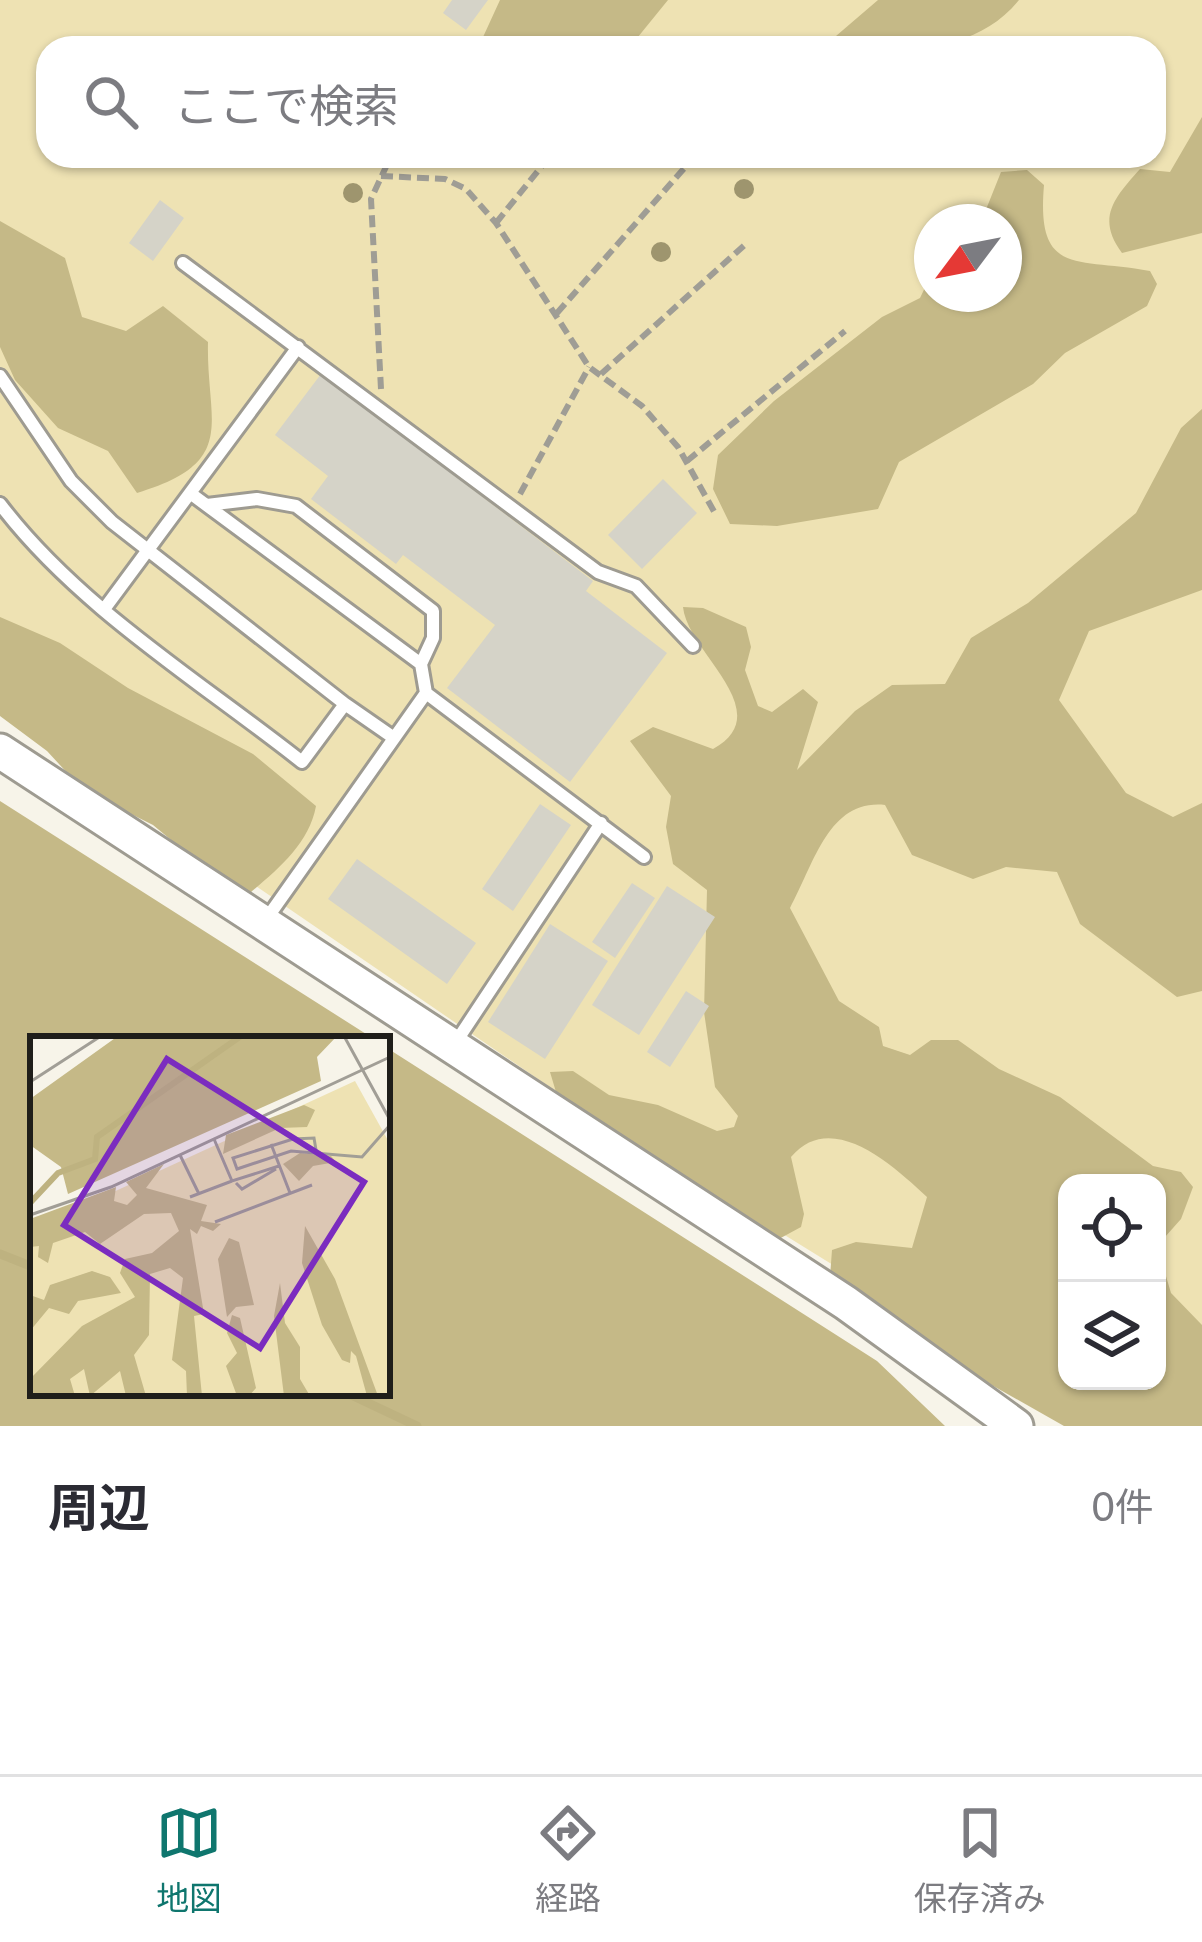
<!DOCTYPE html>
<html lang="ja">
<meta charset="utf-8">
<style>
:root{--surface:#fff;--page:#f2f2f3;--text:#2b2b33;--muted:#7c7c81;--line:#e1e1e2;--accent:#0f766e}
body{margin:0;font-family:"Public Sans","Noto Sans JP",sans-serif;background:var(--page);color:var(--text)}
.controls{position:absolute;right:36px;bottom:36px;display:grid;overflow:hidden;border-radius:24px;box-shadow:0 3px 9px #0004}
.controls button{width:108px;height:108px;display:grid;place-items:center;padding:0;border:0;border-bottom:3px solid var(--line);background:var(--surface);color:var(--text);font:60px sans-serif}
.compass{position:absolute;left:914px;top:204px;width:108px;height:108px;border-radius:50%;background:var(--surface);box-shadow:0 3px 9px #0004;rotate:238deg}
.list{margin:0;padding:0;list-style:none}
h2{display:flex;justify-content:space-between;align-items:center;height:156px;margin:0;padding:0 48px;font-size:51px}
h2 small{font-size:39px;font-weight:400;color:var(--muted)}
.icon{flex:none;width:66px;height:66px;fill:none;stroke:currentColor;stroke-width:2;stroke-linecap:round;stroke-linejoin:round}
.map{position:relative;flex:none;width:1202px;height:1426px;overflow:hidden}
.search{position:absolute;background:var(--surface);box-shadow:0 3px 9px #0004;left:36px;right:36px;top:36px;height:132px;display:flex;align-items:center;gap:30px;box-sizing:border-box;padding:0 42px;border-radius:36px;color:var(--muted);font-size:45px}
.sheet{height:348px;background:var(--surface)}
nav{display:flex;justify-content:space-around;align-items:center;box-sizing:border-box;height:168px;border-top:3px solid var(--line);background:var(--surface);font-size:33px;color:var(--muted)}
nav a{display:grid;justify-items:center;gap:6px}
nav .on{color:var(--accent)}
.map>svg:first-child{display:block}
</style>
<div class="map">
<svg width="1202" height="1426" viewBox="0 0 1202 1426">
<rect width="100%" height="100%" fill="#f7f4e9"/>
<!-- green -->
<path fill="#eee2b3" fill-rule="evenodd" d="M0,0H1202V1426H1093L586,1112L0,711ZM48,48H1154V156H48ZM932,222H1004V294H932ZM1067,1183H1157V1381H1067Z"/>
<!-- forest -->
<path fill="#c5b987" fill-rule="evenodd" d="M500,0H668L629,48H478Z
M878,0H1019C970,60 892,48 822,48Z
M1202,117V233L1122,253C1096,218 1114,198 1140,169L1170,172Z
M1027,170L1044,185C1036,278 1077,257 1150,271L1157,284L1147,306L1065,353L1033,384L899,462L878,509L777,526L730,524L713,489L718,455L774,401L882,317L920,298L932,273V294H1004V222H981L1001,172Z
M0,221L65,258L82,317L126,331L163,306L208,342C206,423 240,462 137,493L108,451L58,428L15,380L0,347Z
M1202,409V590L1089,631L1059,700L1126,793L1173,817L1202,803V991L1177,997L1080,924L1057,872L1006,867L973,879L912,855L885,805C828,799 814,865 790,908L839,1001L879,1027L883,1046L910,1055L931,1040H958L999,1069L1060,1097L1153,1166L1181,1172L1193,1187L1181,1219L1157,1246L1171,1293L1202,1325V1426H1064L921,1345L830,1277L832,1250L856,1242L912,1248L927,1197C892,1164 831,1109 791,1157L804,1214L801,1227L777,1240L559,1102L550,1072L573,1071L609,1095L658,1105L717,1131L734,1127L738,1116L715,1087L704,1012L707,890L673,864L666,827L671,796L630,741L653,727L713,749C780,712 687,652 683,607L703,608L746,627L751,647L745,670L758,706L772,712L803,689L818,702L797,770L855,711L892,685L945,684L971,638L1028,603L1136,513L1181,428ZM1067,1183H1157V1381H1067Z
M0,617L60,643L128,688L253,754L316,806C309,844 278,869 250,893L229,888L153,825L83,790L47,751L0,716Z
M0,801L374,1039H33V1393H387V1048L877,1361L945,1426H0Z"/>
<g fill="none" stroke-linecap="round" stroke-linejoin="round">
<!-- stream -->
<path stroke="#beb280" stroke-width="9" d="M0,1254L33,1267
M347,1393L417,1426"/>
</g>
<!-- building -->
<path fill="#d5d3c8" d="M452,0H488L466,30L443,13Z
M160,200L184,218L153,261L129,243Z
M321,374L593,581L586,591L667,653L570,782L447,688L495,625L403,555L396,564L311,499L328,476L275,435Z
M663,479L697,513L642,569L608,535Z
M540,804L571,825L513,911L482,889Z
M357,859L476,943L447,984L328,899Z
M632,883L655,898L615,958L592,942Z
M667,886L715,917L639,1035L592,1005Z
M550,924L608,961L545,1059L488,1022Z
M686,991L709,1006L670,1067L647,1052Z"/>
<g fill="none" stroke-linecap="round" stroke-linejoin="round">
<defs>
<path id="service" d="M183,263L598,572L636,586L693,646
M0,376L71,481L112,522L345,704L302,762C201,682 78,607 0,504
M190,493L421,664L426,693L265,921
M207,505L257,499L296,506L433,611V638L421,664
M105,608L298,347
M426,693L644,857
M345,704L394,738
M454,1045L601,823"/>
<path id="tertiary" d="M0,751L846,1303L1016,1426"/>
</defs>
<!-- service casing -->
<use href="#service" stroke="#9e9b91" stroke-width="18"/>
<!-- tertiary casing -->
<use href="#tertiary" stroke="#9e9b91" stroke-width="39"/>
<!-- path -->
<path stroke="#9f9d95" stroke-width="6" stroke-dasharray="12 6" stroke-linecap="butt" d="M458,48L460,45
M381,176L445,179L466,189L496,223L589,367L642,406L678,447L716,515
M496,223L550,156
M557,313L695,156
M601,374L748,242
M381,389L371,199L391,156
M687,461L845,331
M520,494L589,367"/>
<!-- service -->
<use href="#service" stroke="#fff" stroke-width="12"/>
<!-- tertiary -->
<use href="#tertiary" stroke="#fff" stroke-width="33"/>
</g>
<!-- trees -->
<g fill="#9e956e">
<circle cx="744" cy="189" r="10"/>
<circle cx="353" cy="193" r="10"/>
<circle cx="661" cy="252" r="10"/>
</g>
<!-- overview -->
<g transform="translate(30 1036)">
<rect width="360" height="360" fill="#f7f4e9"/>
<path d="M325,45L360,108V360H0V186L42,175Z" fill="#eee2b3"/>
<path d="M88,0H307L287,21L291,45L38,158L31,131L0,109V63ZM274,69L285,74L277,91L250,92L193,118L196,99ZM270,117L301,120L306,126L283,130L269,145L253,128ZM134,128L116,152L177,169L171,185L191,188L183,195L171,190L167,198L160,193L174,278L164,280L172,360H157L156,335L142,324L153,242L140,232L120,238L119,299L104,319L116,360H96L90,335L60,360L54,333L40,343L45,360H0V343L52,290L105,261L90,237L95,223L122,217L149,195L141,177L114,178L70,208L55,196L23,207L18,227L8,221L9,210L0,211V183L86,151L84,165L97,169L107,159L96,146ZM275,190L305,243L348,360H337L326,320L321,315L320,327L312,324L292,289L272,227ZM199,202L209,206L224,269L206,271L197,281L188,223ZM62,235L80,241L91,257L48,265L39,278L19,272L0,295V259L14,264L20,249ZM250,247L255,287L270,311V343L280,360H254L244,280ZM202,279L210,282L226,352L219,360H207L196,330L207,317L197,297Z" fill="#c5b987"/>
<path fill="none" stroke="#beb280" stroke-width="6" d="M0,167L28,137L65,123L67,101L211,0"/>
<path fill="none" stroke="#a19e96" stroke-width="3" d="M314,0L360,84M0,46L71,0M184,103L202,145L249,130M241,108L260,157M286,114L284,102L263,103L203,122L207,133L261,115L332,121L360,89M150,119L169,158M206,147L212,153L246,133M160,161L202,145M0,179L81,151L360,21M185,186L282,149"/>
<path fill="#7b2cbf" fill-opacity="0.15" stroke="#7b2cbf" stroke-width="6" d="M137,23L334,146L230,312L34,189Z"/>
<rect width="360" height="360" fill="none" stroke="#1f1e1a" stroke-width="6"/>
</g>
</svg>
<div class="controls">
<button><svg class="icon" aria-label="locate" viewBox="0 0 24 24"><circle cx="12" cy="12" r="6"/><path d="M12 2v4M12 18v4M2 12h4M18 12h4"/></svg></button>
<button><svg class="icon" aria-label="layers" viewBox="0 0 24 24"><path d="M12 4l9 5-9 5-9-5zM3 14l9 5 9-5"/></svg></button>
</div>
<svg class="compass" viewBox="-18 -18 36 36"><path d="M0-13l5 13h-10z" fill="#e53935"/><path d="M0 13l5-13h-10z" fill="#7c7c81"/></svg>
<div class="search"><svg class="icon" aria-label="search" viewBox="0 0 24 24"><circle cx="10" cy="10" r="6"/><path d="M15 15l6 6"/></svg>ここで検索</div>
</div>
<section class="sheet">
<h2>周辺<small>0件</small></h2>
<ul class="list">
</ul>
</section>
<nav>
<a class="on"><svg class="icon" aria-label="map" viewBox="0 0 24 24"><path d="M3 6l6-2 6 2 6-2v14l-6 2-6-2-6 2zM9 4v14M15 6v14"/></svg>地図</a>
<a><svg class="icon" aria-label="directions" viewBox="0 0 24 24"><path d="M12 3l9 9-9 9-9-9zM9 14v-3h6M13 9l2 2-2 2"/></svg>経路</a>
<a><svg class="icon" aria-label="saved" viewBox="0 0 24 24"><path d="M7 4h10v16l-5-4-5 4z"/></svg>保存済み</a>
</nav>
